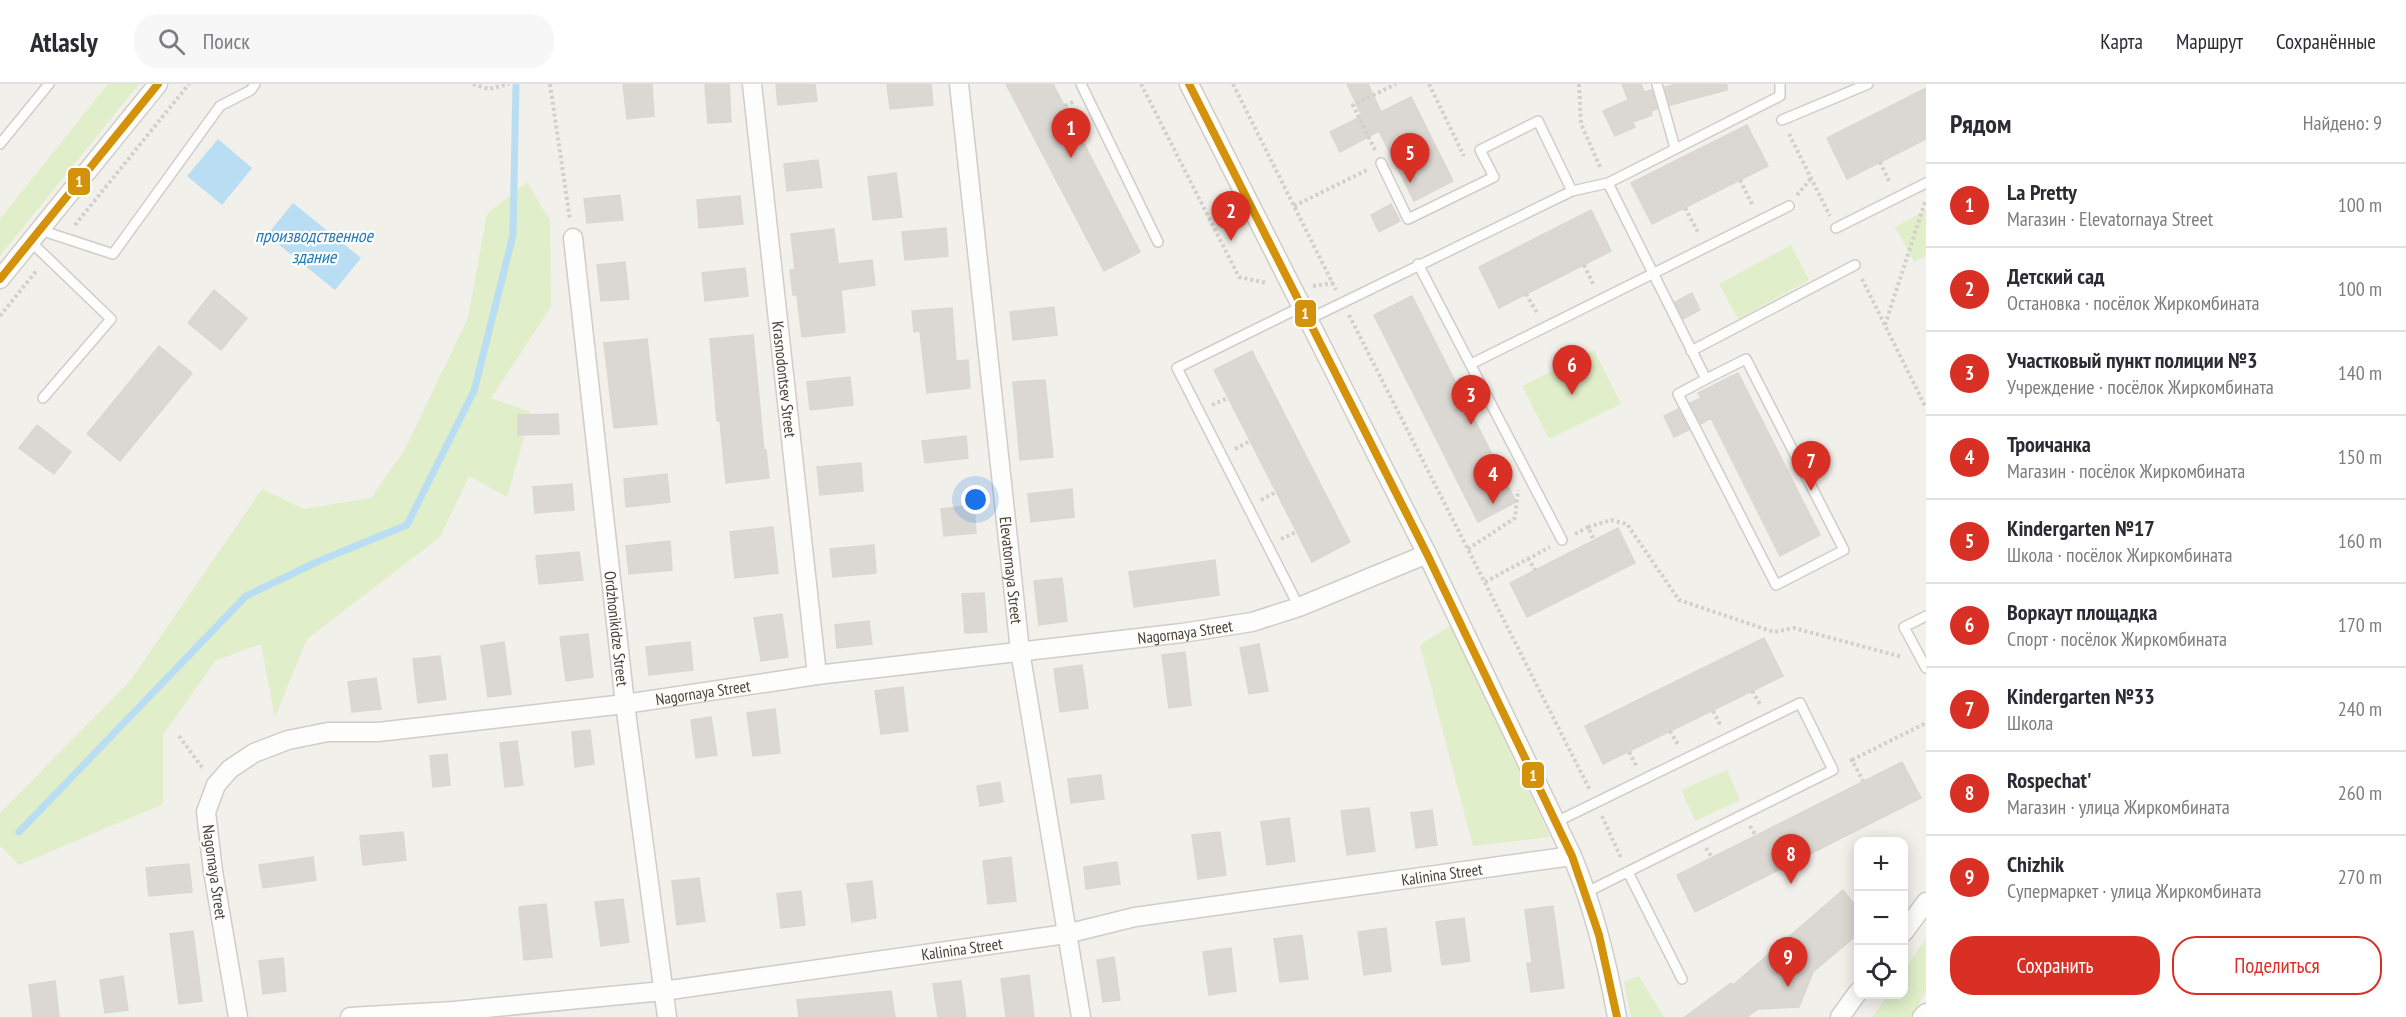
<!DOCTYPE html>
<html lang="ru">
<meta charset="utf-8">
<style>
:root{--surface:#fff;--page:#f7f7f7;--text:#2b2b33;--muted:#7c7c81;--line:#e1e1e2;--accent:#d93025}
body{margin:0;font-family:"PT Sans Narrow",sans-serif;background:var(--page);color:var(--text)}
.controls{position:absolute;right:18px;bottom:18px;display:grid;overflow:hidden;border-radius:12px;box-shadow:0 3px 15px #0003}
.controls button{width:54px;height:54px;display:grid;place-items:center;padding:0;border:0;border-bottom:2px solid var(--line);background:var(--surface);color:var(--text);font:30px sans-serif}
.you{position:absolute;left:976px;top:416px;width:21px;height:21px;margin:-15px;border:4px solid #fff;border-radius:50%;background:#1a73e8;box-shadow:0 0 0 9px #1a73e833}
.badge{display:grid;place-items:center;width:39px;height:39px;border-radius:50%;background:var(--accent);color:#fff;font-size:20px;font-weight:700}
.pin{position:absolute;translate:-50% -50px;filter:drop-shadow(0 2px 3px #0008)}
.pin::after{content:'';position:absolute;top:32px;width:21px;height:18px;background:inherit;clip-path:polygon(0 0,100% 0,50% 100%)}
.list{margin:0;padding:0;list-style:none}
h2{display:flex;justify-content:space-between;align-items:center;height:78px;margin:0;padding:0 24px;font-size:26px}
h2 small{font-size:20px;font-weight:400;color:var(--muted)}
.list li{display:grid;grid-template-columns:39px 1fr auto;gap:18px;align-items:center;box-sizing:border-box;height:84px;padding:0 24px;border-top:2px solid var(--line)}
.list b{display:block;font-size:22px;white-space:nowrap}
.list p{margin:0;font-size:20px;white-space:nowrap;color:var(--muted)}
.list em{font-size:20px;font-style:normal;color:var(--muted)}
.actions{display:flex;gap:12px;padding:18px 24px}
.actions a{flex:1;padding:14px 0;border:2px solid var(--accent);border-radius:24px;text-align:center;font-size:21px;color:var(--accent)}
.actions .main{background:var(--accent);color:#fff}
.icon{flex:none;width:33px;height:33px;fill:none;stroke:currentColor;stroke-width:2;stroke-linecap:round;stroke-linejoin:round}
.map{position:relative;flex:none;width:1926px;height:933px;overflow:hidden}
header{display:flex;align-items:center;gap:36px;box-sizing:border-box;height:84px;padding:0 30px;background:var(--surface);border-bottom:2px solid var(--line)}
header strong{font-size:28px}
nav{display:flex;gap:33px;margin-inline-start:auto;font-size:21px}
.search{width:420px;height:54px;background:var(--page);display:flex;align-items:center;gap:15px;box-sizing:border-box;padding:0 21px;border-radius:24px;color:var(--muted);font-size:22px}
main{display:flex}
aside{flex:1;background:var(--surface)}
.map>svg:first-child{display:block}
</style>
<header>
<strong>Atlasly</strong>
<div class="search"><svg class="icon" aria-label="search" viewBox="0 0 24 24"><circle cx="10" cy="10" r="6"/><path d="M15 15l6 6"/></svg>Поиск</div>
<nav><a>Карта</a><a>Маршрут</a><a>Сохранённые</a></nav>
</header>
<main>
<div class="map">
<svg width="1926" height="933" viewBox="0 0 1926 933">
<rect width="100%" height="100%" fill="#f2f0eb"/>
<!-- green -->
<path fill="#e0eec9" d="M108,0H139L0,172V135Z
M527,98L550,136L551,223L491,314L531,328L507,413L469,392L440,453L307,555L275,633L261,560L215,577L163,651V720L19,781L0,762V729L130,597L262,405L304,425L371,414L405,365L468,234L487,130Z
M1926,126V172L1914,178L1895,143Z
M1791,161L1809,196L1738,235L1719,200Z
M1594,266L1621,320L1549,355L1522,302Z
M1451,541L1550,753L1473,762L1420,561Z
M1727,686L1740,716L1695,737L1681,706Z
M1926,854V908L1911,933H1872L1888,911L1904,910V887Z
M1639,892L1664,933H1631L1624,898Z"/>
<!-- water -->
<path fill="#b9ddf2" d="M218,55L252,84L222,121L187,92Z
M293,119L361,174L335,206L267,151Z"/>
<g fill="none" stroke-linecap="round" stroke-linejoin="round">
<!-- stream -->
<path stroke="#b9ddf2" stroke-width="7" d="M19,748L246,512L319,477L407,441L474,307L513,151L516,0"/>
</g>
<!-- building -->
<path fill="#dbd8d3" stroke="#dad7d1" stroke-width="1.5" d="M623,0H652L654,32L627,35Z
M715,0H729L731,38L708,39L705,1Z
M776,0H815L817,17L778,21Z
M887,0H931L933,21L890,25Z
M1006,0H1053L1140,168L1104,187Z
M1347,0H1368L1381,28L1411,13L1453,97L1414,117L1379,47L1340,68L1330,48L1362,32Z
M1622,0H1641L1644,8L1652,6L1657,25L1651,27L1652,31L1633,38L1635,43L1615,52L1603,27L1628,16Z
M1676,0H1727V6L1670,21L1665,3Z
M1926,4V55L1847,95L1827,54Z
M1747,41L1768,82L1652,140L1631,99Z
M818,76L822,103L787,107L784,80Z
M896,89L902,133L873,136L868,93Z
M620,111L623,136L587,139L584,115Z
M740,112L743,140L699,144L697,116Z
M1391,120L1400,137L1379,148L1371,131Z
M1591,126L1611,167L1499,224L1479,183Z
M946,144L948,172L905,176L902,148Z
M834,145L838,180L872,176L875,201L841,206L845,248L802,253L797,211H793L790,186L795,185L791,150Z
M625,178L629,215L601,217L597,181Z
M745,184L748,212L705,217L702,189Z
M214,206L247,234L221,266L188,239Z
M1692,209L1700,226L1683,235L1675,218Z
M1412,212L1516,418L1478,438L1374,231Z
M1054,223L1057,251L1013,256L1010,228Z
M952,224L956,277L968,276L970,304L927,309L920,247L914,248L912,227Z
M753,251L764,367L766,366L769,394L726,399L720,337H717L710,255Z
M647,255L657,340L614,344L604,259Z
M159,262L192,289L120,377L87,350Z
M1252,267L1350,458L1312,478L1214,286Z
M1738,289L1820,451L1780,472L1711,334L1701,340L1690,319L1701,314L1698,309Z
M850,293L853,321L810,326L807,298Z
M1045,296L1053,373L1020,376L1013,298Z
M1678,325L1689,346L1674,353L1664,332Z
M558,330L559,350L518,351V331Z
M37,341L71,368L54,390L19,364Z
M966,352L968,374L925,379L922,357Z
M861,379L863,407L820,411L817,383Z
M667,390L670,418L626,423L624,395Z
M572,400L574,426L535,429L533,403Z
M1072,405L1074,433L1031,438L1028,410Z
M974,421L976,449L944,452L941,425Z
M773,443L778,489L735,494L730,448Z
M1618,444L1635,479L1527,533L1510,499Z
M670,457L672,486L629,490L626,462Z
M874,461L876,489L833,493L830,465Z
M579,468L583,496L539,500L536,472Z
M1215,476L1219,511L1134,523L1129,488Z
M1062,494L1067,537L1039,541L1034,497Z
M984,509L987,548L965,549L962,510Z
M782,530L788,573L761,577L754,534Z
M869,537L872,560L837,564L835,541Z
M588,550L593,593L566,597L560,553Z
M1764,554L1783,592L1603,680L1585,642Z
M504,558L511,610L488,613L481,562Z
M690,558L693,586L649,591L646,563Z
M1259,560L1268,607L1249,610L1240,564Z
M1185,568L1191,621L1169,624L1162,571Z
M440,572L446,615L418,619L413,575Z
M1082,581L1088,624L1060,628L1054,585Z
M376,594L381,625L352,628L348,598Z
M903,603L908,647L881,650L875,607Z
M775,625L780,669L753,672L747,629Z
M711,633L717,671L696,674L691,636Z
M590,646L594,680L575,683L572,648Z
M517,657L523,701L505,703L500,659Z
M447,670L450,701L433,703L430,672Z
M1902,678L1921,714L1695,828L1677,791Z
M1101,691L1104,715L1071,719L1068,695Z
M1000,698L1003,718L980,722L977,702Z
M1369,724L1375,767L1347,771L1341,727Z
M1432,726L1437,761L1416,764L1411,729Z
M1289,734L1295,777L1267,781L1261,738Z
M403,748L406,776L363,781L360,752Z
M1220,748L1226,791L1198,795L1192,751Z
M313,773L316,796L263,804L259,781Z
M1011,773L1016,817L988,820L983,777Z
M1117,778L1120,800L1086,805L1084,783Z
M189,780L192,808L149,812L146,784Z
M699,794L705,837L677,841L672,797Z
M872,797L876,834L852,838L847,800Z
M1843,806L1858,825V850L1813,888L1799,923L1758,925L1747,933H1685L1731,899L1733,901Z
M801,807L805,841L781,844L777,810Z
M623,815L629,858L601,862L595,818Z
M546,820L552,873L524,876L519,823Z
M1553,822L1564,904L1531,908L1527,879H1532L1525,826Z
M1464,834L1470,877L1442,881L1436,838Z
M1386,844L1391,887L1364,891L1358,848Z
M193,847L202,917L179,920L170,850Z
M1302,851L1308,895L1280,898L1274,855Z
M1231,864L1236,907L1209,911L1203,868Z
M1114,873L1120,916L1103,918L1097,876Z
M283,874L286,907L263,910L259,877Z
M1029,891L1034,933H1006L1001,895Z
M123,892L128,926L105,929L100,896Z
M55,897L59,933H33L29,901Z
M961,897L966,933H938L933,900Z
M891,907L895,933H799L797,916Z"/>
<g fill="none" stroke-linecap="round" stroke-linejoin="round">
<defs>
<path id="lane" d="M1081,0L1158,158
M1657,0L1675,64
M1782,36L1868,0
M0,60L49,0
M1381,79L1408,135L1494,93L1480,66L1538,37L1572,107
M1608,99L1706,295L1678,310L1776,501L1844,466L1746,275L1706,295
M1836,144L1926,99
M40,146L113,170L220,22L251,6L255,0
M30,157L111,235L43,314
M1418,180L1562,456
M1309,235L1572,107L1608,99L1780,12V0
M1691,267L1855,181
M1471,280L1789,122
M1299,523L1177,284L1303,222
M1926,532L1904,543L1926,584
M1556,738L1800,619L1833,686L1587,808
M1628,788L1682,895"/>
<g id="street">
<path id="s1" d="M752,0L817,591"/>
<path id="s2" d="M959,0L1020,567L1081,933"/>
<path d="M1189,0L1427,470L1572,772C1594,824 1607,877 1617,933"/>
<path id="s3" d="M573,154L625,620L667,933"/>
<path d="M0,195L158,0"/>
<path d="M1904,848L1926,818"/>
<path id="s4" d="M238,933L213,787L206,728L216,701L230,685L254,669L288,656L328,648H378L625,620L817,591L1182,549L1252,538L1299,523L1427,470"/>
<path id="s5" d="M350,933L454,927L663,907L1066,850L1135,833L1572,772"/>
<path d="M1840,933L1858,908"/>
<path d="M1922,933L1926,929"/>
</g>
</defs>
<!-- lane casing -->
<use href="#lane" stroke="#d0cdc8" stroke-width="12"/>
<!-- street casing -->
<use href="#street" stroke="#d0cdc8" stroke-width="21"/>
<!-- path -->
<path stroke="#d2d0ca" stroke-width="4" stroke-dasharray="3 3" stroke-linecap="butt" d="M473,0L489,5L509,0
M550,0L570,136
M1141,0L1239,193L1267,199
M1233,0L1336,206
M1429,0L1464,72
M1579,0L1581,40L1601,85
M1065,22L1075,17
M1789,50L1830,132
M1375,66L1353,21L1396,0
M1880,78L1890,99
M1740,96L1753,122
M1797,111L1812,93
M1294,122L1369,85
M1685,124L1699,150
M75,141L189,0
M1584,181L1594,202
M1862,195L1926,324
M1313,202L1333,199
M1526,210L1538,230
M1349,231L1590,706
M0,232L37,186
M1885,241L1925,118
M1212,321L1228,314
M1235,365L1250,357
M1261,416L1276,408
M1588,443L1611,436L1627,440L1679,516L1774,548L1794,544L1902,573
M1575,450L1588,443L1594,456
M1281,455L1296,448
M1468,465L1515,434L1518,406
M1528,474L1535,486
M1485,498L1550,463
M1752,607L1761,622
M1713,627L1721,642
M1670,647L1679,662
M179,652L204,686
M1629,668L1637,683
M1852,676L1926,639
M1850,677L1852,676L1863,697
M1602,732L1621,774
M1750,742L1756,752
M1706,764L1712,774"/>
<!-- lane -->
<use href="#lane" stroke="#fdfdfc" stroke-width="9"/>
<!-- street -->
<use href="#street" stroke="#fdfdfc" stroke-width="18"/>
<defs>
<path id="bus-1" d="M1189,0L1427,470L1572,772L1599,851L1617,933
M0,195L158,0"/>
</defs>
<!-- bus-1 casing -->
<use href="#bus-1" stroke="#fff" stroke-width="12"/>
<!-- bus-1 -->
<use href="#bus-1" stroke="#d4920b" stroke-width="8"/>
</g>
<g text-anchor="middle" stroke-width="4.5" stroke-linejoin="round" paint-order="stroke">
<!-- street labels -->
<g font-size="16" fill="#494136" stroke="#fff">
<text dy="6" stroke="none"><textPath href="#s1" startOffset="297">Krasnodontsev Street</textPath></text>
<text dy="6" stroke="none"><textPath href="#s2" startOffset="489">Elevatornaya Street</textPath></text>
<text dy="6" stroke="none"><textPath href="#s3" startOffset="393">Ordzhonikidze Street</textPath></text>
<text dy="6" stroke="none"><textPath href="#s4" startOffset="1227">Nagornaya Street</textPath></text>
<text dy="6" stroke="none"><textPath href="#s4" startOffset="741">Nagornaya Street</textPath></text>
<text transform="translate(215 788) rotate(82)" y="6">Nagornaya Street</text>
<text dy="6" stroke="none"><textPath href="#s5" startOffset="1102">Kalinina Street</textPath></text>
<text dy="6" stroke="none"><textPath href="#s5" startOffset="616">Kalinina Street</textPath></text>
</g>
<!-- water labels -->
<g font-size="18" font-style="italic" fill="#257bb4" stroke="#fff">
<text x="314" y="158">производственное<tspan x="314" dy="21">здание</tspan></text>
</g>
</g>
<g stroke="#fff" stroke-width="2">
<rect x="67" y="83" width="24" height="29" rx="6" fill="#d4920b"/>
<rect x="1294" y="215" width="23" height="29" rx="6" fill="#d4920b"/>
<rect x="1521" y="677" width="24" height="28" rx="6" fill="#d4920b"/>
</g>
<g font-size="16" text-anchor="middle" font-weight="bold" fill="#fff">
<text x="79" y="103">1</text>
<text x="1305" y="235">1</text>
<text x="1533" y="697">1</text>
</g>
</svg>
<div class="controls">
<button>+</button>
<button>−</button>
<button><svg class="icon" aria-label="locate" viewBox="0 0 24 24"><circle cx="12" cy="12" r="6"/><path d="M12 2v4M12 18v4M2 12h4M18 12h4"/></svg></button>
</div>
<div class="you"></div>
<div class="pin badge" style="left:1071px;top:74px">1</div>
<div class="pin badge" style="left:1231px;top:157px">2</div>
<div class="pin badge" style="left:1471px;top:341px">3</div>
<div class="pin badge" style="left:1493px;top:420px">4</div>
<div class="pin badge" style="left:1410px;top:99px">5</div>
<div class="pin badge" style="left:1572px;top:311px">6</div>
<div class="pin badge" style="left:1811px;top:407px">7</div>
<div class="pin badge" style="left:1791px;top:800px">8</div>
<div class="pin badge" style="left:1788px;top:903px">9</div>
</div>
<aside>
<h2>Рядом<small>Найдено: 9</small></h2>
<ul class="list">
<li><span class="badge">1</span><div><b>La Pretty</b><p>Магазин · Elevatornaya Street</p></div><em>100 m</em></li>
<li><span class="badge">2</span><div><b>Детский сад</b><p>Остановка · посёлок Жиркомбината</p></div><em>100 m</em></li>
<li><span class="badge">3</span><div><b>Участковый пункт полиции №3</b><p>Учреждение · посёлок Жиркомбината</p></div><em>140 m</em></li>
<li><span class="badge">4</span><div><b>Троичанка</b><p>Магазин · посёлок Жиркомбината</p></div><em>150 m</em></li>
<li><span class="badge">5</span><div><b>Kindergarten №17</b><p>Школа · посёлок Жиркомбината</p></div><em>160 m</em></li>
<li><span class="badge">6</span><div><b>Воркаут площадка</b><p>Спорт · посёлок Жиркомбината</p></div><em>170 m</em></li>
<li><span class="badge">7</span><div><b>Kindergarten №33</b><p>Школа</p></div><em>240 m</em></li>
<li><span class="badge">8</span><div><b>Rospechat'</b><p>Магазин · улица Жиркомбината</p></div><em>260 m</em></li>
<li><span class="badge">9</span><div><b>Chizhik</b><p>Супермаркет · улица Жиркомбината</p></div><em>270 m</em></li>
</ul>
<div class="actions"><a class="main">Сохранить</a><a>Поделиться</a></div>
</aside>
</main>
